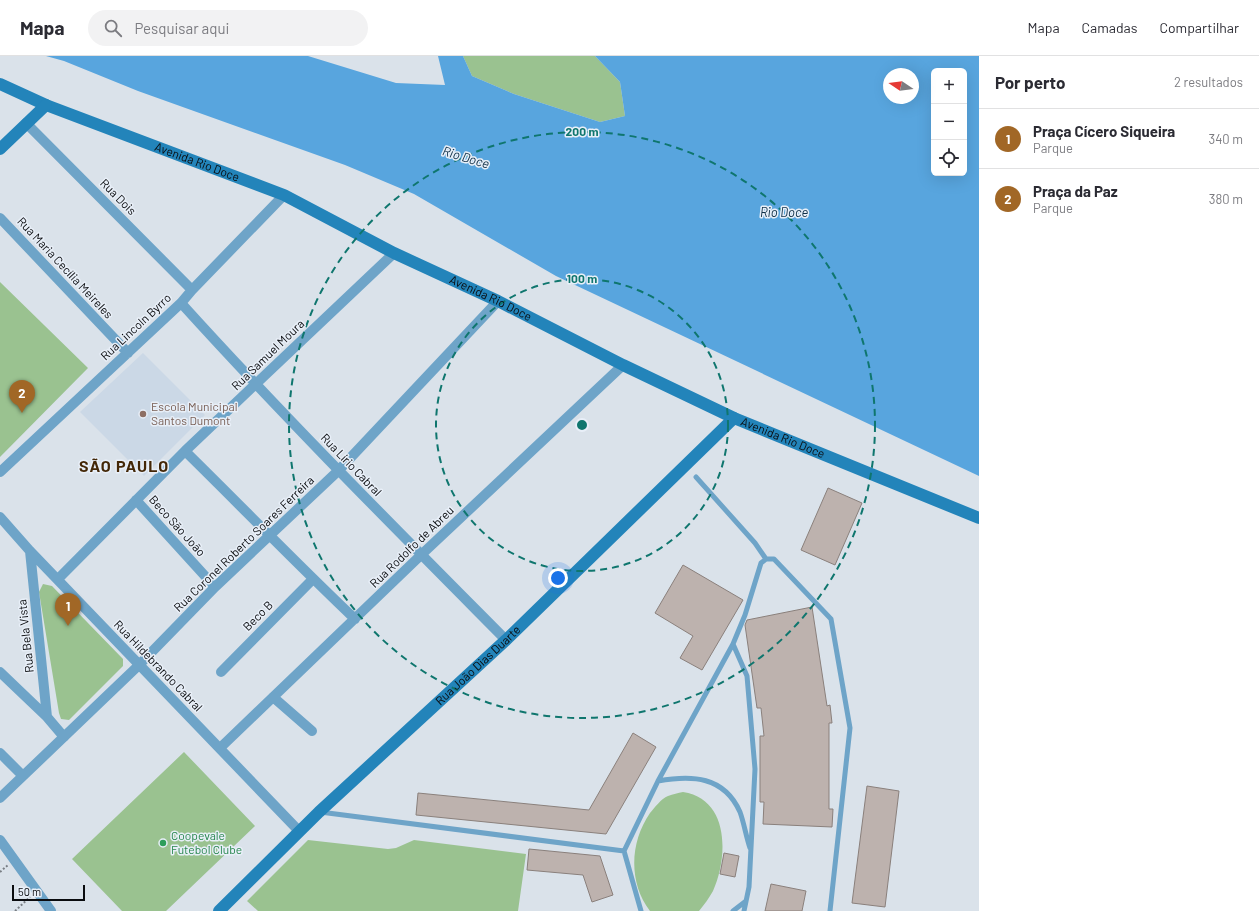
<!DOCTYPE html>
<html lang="pt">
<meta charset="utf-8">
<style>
:root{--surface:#fff;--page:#f2f2f3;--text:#2b2b33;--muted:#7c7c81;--line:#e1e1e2;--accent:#a16726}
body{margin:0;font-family:Barlow,sans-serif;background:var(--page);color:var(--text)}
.controls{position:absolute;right:12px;top:12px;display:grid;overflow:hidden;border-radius:6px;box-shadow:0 4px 16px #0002}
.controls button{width:36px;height:36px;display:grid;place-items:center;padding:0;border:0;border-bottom:1px solid var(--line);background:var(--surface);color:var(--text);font:20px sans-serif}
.compass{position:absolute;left:883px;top:12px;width:36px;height:36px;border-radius:50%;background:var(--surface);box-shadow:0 4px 16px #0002;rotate:283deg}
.scale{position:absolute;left:12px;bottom:10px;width:73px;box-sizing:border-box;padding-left:4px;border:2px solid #0a0c0f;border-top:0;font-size:11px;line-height:14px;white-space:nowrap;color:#0a0c0f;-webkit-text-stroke:3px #e8eff8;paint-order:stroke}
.you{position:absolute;left:558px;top:522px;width:14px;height:14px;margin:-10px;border:3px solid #fff;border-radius:50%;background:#1a73e8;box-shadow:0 0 0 6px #1a73e833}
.badge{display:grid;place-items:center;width:26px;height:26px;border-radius:50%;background:var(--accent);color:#fff;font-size:13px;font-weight:700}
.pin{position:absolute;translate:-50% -33px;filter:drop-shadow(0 1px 2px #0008)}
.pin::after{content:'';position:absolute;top:21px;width:14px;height:12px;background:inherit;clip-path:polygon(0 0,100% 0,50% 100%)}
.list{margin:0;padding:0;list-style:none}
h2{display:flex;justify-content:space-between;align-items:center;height:52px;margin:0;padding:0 16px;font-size:17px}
h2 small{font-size:13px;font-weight:400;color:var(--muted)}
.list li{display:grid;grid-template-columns:26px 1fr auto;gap:12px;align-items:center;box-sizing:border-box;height:60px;padding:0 16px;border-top:1px solid var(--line)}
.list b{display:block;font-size:15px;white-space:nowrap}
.list p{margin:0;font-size:13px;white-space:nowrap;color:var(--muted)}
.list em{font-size:13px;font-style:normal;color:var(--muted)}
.icon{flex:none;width:22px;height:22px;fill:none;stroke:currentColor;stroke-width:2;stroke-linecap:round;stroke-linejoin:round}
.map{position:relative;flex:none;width:979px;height:855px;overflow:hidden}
header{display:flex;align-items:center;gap:24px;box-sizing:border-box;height:56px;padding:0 20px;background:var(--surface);border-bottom:1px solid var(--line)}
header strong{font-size:19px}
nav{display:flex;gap:22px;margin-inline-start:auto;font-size:14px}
.search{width:280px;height:36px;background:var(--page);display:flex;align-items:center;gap:10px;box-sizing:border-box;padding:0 14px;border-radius:22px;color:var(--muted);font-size:15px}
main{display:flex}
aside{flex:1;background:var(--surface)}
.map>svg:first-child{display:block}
</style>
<header>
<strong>Mapa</strong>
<div class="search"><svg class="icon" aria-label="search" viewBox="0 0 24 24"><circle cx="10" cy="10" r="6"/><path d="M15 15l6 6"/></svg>Pesquisar aqui</div>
<nav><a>Mapa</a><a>Camadas</a><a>Compartilhar</a></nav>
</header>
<main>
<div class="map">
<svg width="979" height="855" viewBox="0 0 979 855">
<rect width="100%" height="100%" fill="#dae2ea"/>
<!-- built -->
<path fill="#cbd8e6" d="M143,297L205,359L144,420L80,356Z"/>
<!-- green -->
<path fill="#9ac290" d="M463,0H595L620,26L625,60L600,66L514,38L472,20Z
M0,226L88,312L0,401Z
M43,528L52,530L123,603V610L69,664L61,663L59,657L39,536Z
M184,696L255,770L166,855H122L72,803Z
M683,736C730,743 728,802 713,835C709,842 704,849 699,855H650C628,826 630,786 650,757C655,751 661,743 668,740C673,738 678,737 683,736Z
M308,784L388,793L396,792L414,784L526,798L518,855H258L247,845Z"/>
<!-- water -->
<path fill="#58a5de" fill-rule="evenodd" d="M46,0H308L396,27L445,29L438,0H463L472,20L514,38L600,66L625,60L620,26L595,0H979V420L556,220L414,138L345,109L138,35L64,5ZM934,15H964V117H934ZM889,18H913V42H889Z"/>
<!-- building -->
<path fill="#bdb2ae" stroke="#8a807c" d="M828,432L862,447L835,509L801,494Z
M683,509L743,544L702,614L680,602L693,580L655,557Z
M812,551L827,650L830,649L832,667H829V753H833L832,771L763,768L764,746H760V680H764L761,652H757L745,569L747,564Z
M633,677L656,691L606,778L416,759L418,737L589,754Z
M867,730L899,735L885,851L852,847Z
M529,793L600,800L613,839L592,846L583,819L527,814Z
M724,797L739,800L735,821L720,818Z
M771,828L806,835L802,855H765Z"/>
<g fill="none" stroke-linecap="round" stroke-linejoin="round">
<!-- path -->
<path stroke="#797e84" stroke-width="2" stroke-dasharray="2 2" stroke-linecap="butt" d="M0,816L8,809
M15,855L30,841"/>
<!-- lane -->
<path stroke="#6ea4c8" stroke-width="5" d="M696,421L755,487L766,503
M733,588L745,559L761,507L766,503H774L831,563L850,672L830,855
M658,725C692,719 724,720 740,756C744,767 746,780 750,792
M320,756L624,795
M641,855L624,795L658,725L733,588L747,620L755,713L749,831L744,855
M733,855L746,845"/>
<!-- street -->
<path stroke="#6ea4c8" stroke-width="10" d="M26,67L192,234
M0,162L128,297
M181,247C286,363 396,473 506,584
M185,395C242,451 297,508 355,563
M0,416L181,247L192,234L284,139
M136,444L215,531
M0,461L30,495L299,775
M30,495L47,661
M58,523L185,395L394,197
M0,616L47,661L64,681
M221,616L313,523
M273,641L312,675
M220,692L421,499L623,309
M0,697L23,720
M0,742L139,609L215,531L338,415L498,245
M0,784L51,855"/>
<!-- secondary -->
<g stroke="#2384ba" stroke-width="12">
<path id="s1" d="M0,28L46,49L284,139L394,197L498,245L623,309L734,362L979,462"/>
<path d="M0,93L46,49"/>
<path id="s2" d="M219,855L319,756L506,584L734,362"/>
</g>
</g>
<!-- distance rings -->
<g fill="none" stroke="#0f766e" stroke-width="2" stroke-dasharray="7 5">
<circle cx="582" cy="369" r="146"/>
<circle cx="582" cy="369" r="293"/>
</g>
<!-- markers -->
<circle fill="#8d6e63" stroke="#e8eff8" stroke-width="1.5" cx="143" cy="358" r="4"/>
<circle fill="#2e9e5b" stroke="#e8eff8" stroke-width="1.5" cx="163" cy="787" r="4"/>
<g text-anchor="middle" stroke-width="3" stroke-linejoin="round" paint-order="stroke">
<!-- street labels -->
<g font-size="12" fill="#0a0c0f" stroke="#e8eff8">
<text dy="4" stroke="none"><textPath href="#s1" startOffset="212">Avenida Rio Doce</textPath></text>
<text transform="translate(118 141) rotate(45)" y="4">Rua Dois</text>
<text transform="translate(65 212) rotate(47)" y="4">Rua Maria Cecília Meireles</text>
<text dy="4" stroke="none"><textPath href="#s1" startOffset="536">Avenida Rio Doce</textPath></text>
<text transform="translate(136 271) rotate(-43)" y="4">Rua Lincoln Byrro</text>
<text transform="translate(268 299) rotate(-44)" y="4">Rua Samuel Moura</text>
<text dy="4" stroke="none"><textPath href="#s1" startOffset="860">Avenida Rio Doce</textPath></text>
<text transform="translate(351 409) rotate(46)" y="4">Rua Lírio Cabral</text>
<text transform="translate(177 470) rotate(48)" y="4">Beco São João</text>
<text transform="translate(244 488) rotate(-44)" y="4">Rua Coronel Roberto Soares Ferreira</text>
<text transform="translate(412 491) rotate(-44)" y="4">Rua Rodolfo de Abreu</text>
<text transform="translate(258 560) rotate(-45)" y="4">Beco B</text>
<text transform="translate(26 580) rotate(-96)" y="4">Rua Bela Vista</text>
<text transform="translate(158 610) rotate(46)" y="4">Rua Hildebrando Cabral</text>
<text dy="4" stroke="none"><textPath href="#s2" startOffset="357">Rua João Dias Duarte</textPath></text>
</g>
<!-- education labels -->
<g font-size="12" fill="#785e54" stroke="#e8eff8" text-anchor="start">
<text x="151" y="355">Escola Municipal<tspan x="151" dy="14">Santos Dumont</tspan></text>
</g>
<!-- leisure labels -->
<g font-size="12" fill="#27864d" stroke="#e8eff8" text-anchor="start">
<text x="171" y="784">Coopevale<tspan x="171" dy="14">Futebol Clube</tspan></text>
</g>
<!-- water labels -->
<g font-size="13" font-style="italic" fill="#0f3048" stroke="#e8eff8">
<text transform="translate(466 101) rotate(17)" y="5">Rio Doce</text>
<text x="784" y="161">Rio Doce</text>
</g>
<!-- district labels -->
<g font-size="16" font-weight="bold" letter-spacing="1" fill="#432707" stroke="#e8eff8">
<text x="124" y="416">SÃO PAULO</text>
</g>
</g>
<circle cx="582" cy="369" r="6" fill="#0f766e" stroke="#e8eff8" stroke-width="2"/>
<g font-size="12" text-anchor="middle" font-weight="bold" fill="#0f766e" stroke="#e8eff8" stroke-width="3" stroke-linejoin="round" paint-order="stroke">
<text x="582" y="80">200 m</text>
<text x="582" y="227">100 m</text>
</g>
</svg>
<div class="controls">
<button>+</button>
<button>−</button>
<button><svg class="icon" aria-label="locate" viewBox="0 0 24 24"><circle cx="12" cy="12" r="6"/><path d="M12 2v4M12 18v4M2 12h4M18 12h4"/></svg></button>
</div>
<svg class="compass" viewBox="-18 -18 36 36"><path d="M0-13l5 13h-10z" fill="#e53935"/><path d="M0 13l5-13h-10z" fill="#7c7c81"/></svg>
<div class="scale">50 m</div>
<div class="you"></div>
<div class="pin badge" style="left:68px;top:570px">1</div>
<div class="pin badge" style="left:22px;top:357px">2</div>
</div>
<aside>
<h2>Por perto<small>2 resultados</small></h2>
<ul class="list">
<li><span class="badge">1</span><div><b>Praça Cícero Siqueira</b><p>Parque</p></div><em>340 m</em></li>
<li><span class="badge">2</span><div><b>Praça da Paz</b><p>Parque</p></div><em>380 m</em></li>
</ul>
</aside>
</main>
